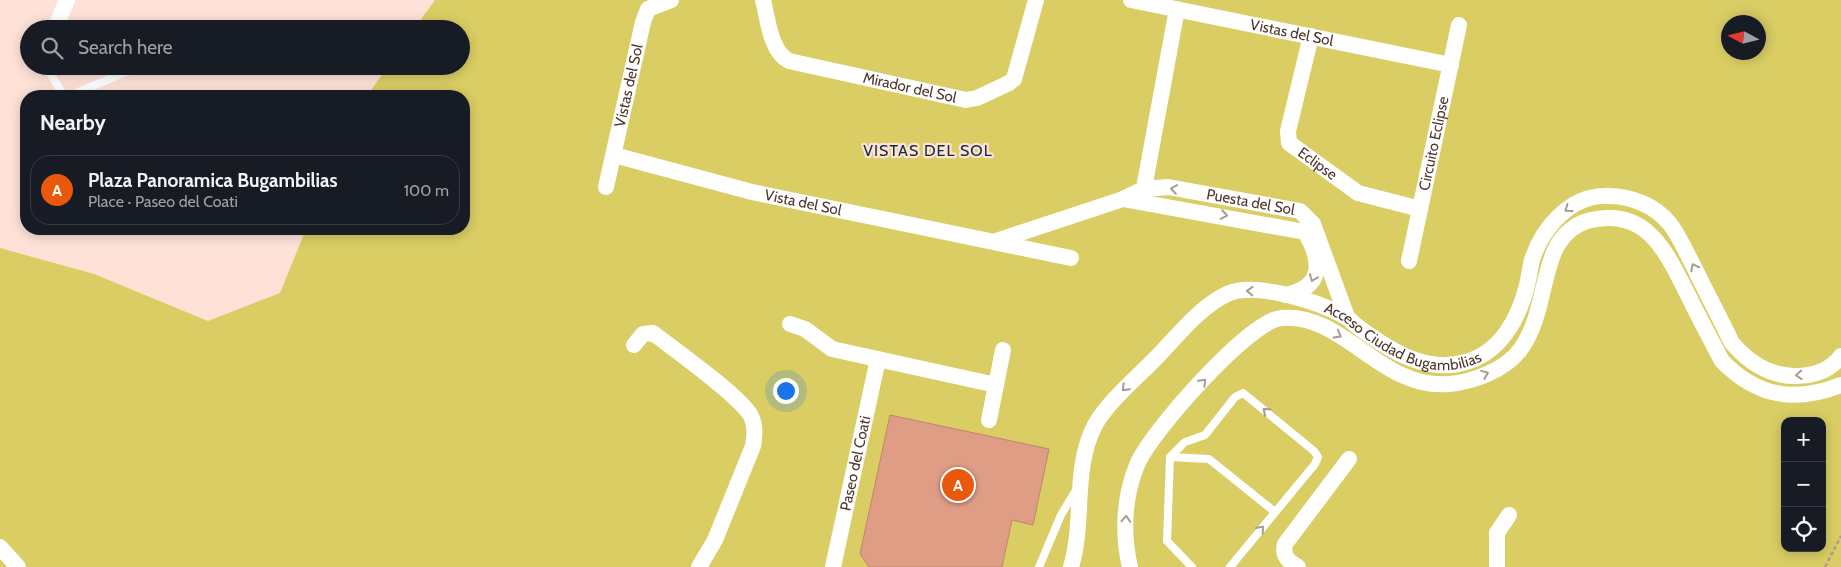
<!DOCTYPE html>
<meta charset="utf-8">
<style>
:root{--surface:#171b24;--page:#242831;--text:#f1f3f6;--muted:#9ea1a6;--line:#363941;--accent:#ea580c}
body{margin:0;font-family:Cabin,sans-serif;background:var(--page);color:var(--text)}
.controls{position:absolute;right:15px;bottom:15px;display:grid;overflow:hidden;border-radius:10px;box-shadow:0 2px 12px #0003}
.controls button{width:45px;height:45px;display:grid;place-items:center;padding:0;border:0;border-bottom:1px solid var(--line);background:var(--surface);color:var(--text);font:25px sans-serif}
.compass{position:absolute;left:1721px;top:15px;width:45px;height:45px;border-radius:50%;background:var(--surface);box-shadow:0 2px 12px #0003;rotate:277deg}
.you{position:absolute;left:785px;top:390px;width:18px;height:18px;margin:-12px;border:4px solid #fff;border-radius:50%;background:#1a73e8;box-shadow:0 0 0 8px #1a73e833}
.badge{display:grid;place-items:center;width:32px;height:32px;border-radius:50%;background:var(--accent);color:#fff;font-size:16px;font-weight:700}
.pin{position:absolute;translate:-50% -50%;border:2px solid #fff;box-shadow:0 1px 5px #0006}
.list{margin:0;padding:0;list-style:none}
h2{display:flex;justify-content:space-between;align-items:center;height:65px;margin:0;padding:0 20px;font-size:21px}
h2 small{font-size:16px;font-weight:400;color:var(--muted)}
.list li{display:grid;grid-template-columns:32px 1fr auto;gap:15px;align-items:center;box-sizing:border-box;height:70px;margin:0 10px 10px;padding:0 10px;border:1px solid var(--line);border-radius:20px}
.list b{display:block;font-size:19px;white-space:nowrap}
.list p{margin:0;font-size:16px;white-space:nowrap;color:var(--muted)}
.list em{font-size:16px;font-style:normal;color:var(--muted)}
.icon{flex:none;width:28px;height:28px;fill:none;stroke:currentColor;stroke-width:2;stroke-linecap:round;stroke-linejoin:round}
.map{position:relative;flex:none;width:1841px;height:567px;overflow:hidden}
.search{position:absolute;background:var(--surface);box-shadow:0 2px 12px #0003;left:20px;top:20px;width:450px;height:55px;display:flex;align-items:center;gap:12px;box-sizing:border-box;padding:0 18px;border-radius:28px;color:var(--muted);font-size:19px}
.panel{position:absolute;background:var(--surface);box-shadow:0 2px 12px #0003;left:20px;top:90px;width:450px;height:145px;border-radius:20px}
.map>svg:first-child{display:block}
</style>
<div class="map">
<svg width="1841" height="567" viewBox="0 0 1841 567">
<rect width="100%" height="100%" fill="#fee2d7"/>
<!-- green -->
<path fill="#d9cd64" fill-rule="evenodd" d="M435,0H1841V567H0V248L94,274L208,321L280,293L306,229H464V96H367L388,66H461V29H414ZM1728,22H1758V52H1728ZM1785,421H1822V548H1785Z"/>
<!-- building -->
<path fill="#de9d84" stroke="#c2846b" d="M890,415L1049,449L1033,525L1012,520L1002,567H869L860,554Z"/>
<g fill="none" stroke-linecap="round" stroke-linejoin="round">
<!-- path -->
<path stroke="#b5998e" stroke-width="2.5" stroke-dasharray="4 2.5" stroke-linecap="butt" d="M1825,567L1841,536"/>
<!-- lane -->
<path stroke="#fff" stroke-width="8" d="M46,66L64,96
M69,96L140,66
M25,115H26
M1170,457L1209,459L1275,512
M1039,567L1061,515L1076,490
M1192,567L1167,541L1170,457L1185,442L1205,435L1235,397L1243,393L1314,451L1318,457L1315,464L1230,567"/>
<!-- street -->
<g stroke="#fff" stroke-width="16">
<path id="s1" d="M763,0C768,19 770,51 789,61L966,100L977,98L1009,83L1014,79L1036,0"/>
<path id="s2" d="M1131,0L1451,65"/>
<path d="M55,29L67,0"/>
<path id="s3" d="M1311,36L1288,131L1289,143L1358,193L1420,209"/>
<path id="s4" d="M614,155L752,192L1071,258"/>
<path id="s5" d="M606,187L643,22L648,9L671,0"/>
<path d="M1123,199L1305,232C1322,261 1324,287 1286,295"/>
<path d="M1142,199L1177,9"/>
<path id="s6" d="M996,241L1123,199L1144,189L1168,187L1300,211L1313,224L1347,317"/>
<path id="s7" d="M1409,261L1459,25"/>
<path d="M790,324L805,329L832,349L996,385"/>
<path d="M634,345L643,334L653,333C675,350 740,396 751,416C756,426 755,436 753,446L715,540L699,567"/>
<path d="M989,420L1003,350"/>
<path d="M0,547L18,567"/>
<path id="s8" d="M833,567L878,359"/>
<path id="s9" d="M1071,567C1085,521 1072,469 1095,425C1107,403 1136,378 1154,360C1176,338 1198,308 1227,294C1255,281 1320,302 1346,317C1350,319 1354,324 1358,327C1389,350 1426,374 1466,362C1501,352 1519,318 1527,285C1529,277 1530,268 1532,260C1542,228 1570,196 1605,196C1629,195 1655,205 1670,224C1680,237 1687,254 1695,269C1707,294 1720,318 1732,343C1740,352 1748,360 1759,366C1784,381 1823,380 1841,356"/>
<path d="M1130,567C1122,534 1124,496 1137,465C1149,434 1249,321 1281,318C1344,312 1380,390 1449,384C1473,382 1505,370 1520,350C1541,322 1541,284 1554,252C1562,234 1577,221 1597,219C1649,211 1667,254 1687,293C1698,316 1710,338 1722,361C1757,397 1795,403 1841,385"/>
<path d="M1298,567C1288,561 1282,556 1285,544L1349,459"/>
<path d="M1497,567V533L1509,515"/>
</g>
</g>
<!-- one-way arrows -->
<defs><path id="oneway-chevron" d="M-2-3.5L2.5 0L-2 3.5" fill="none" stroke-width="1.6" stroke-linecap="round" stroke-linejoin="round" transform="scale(1.25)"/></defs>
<g stroke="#a89a94">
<use href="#oneway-chevron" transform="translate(1174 189) rotate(-172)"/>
<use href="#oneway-chevron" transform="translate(1568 209) rotate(144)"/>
<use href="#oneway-chevron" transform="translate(1224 215) rotate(10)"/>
<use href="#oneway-chevron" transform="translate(1694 267) rotate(-117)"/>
<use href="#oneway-chevron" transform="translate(1313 278) rotate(113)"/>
<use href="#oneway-chevron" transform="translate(1250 291) rotate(-178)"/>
<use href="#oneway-chevron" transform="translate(1338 335) rotate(30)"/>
<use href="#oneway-chevron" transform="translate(1485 374) rotate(-22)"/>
<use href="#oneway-chevron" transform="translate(1799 375) rotate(177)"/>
<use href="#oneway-chevron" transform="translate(1203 382) rotate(-46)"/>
<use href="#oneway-chevron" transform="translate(1125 388) rotate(135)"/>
<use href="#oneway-chevron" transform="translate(1266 411) rotate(-140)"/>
<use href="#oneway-chevron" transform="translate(1126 519) rotate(-86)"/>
<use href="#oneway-chevron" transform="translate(1261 529) rotate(-49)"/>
</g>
<g text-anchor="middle" stroke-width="4.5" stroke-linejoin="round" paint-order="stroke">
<!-- street labels -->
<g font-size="15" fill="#50352a" stroke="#fee2d7">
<text dy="5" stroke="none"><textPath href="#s2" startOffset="164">Vistas del Sol</textPath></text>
<text dy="5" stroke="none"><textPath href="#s5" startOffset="104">Vistas del Sol</textPath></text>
<text dy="5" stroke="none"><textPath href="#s1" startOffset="192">Mirador del Sol</textPath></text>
<text dy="5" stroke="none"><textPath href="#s7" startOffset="120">Circuito Eclipse</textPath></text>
<text dy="5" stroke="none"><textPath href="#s3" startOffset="145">Eclipse</textPath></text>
<text dy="5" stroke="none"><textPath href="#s4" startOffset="195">Vista del Sol</textPath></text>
<text dy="5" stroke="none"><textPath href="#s6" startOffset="265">Puesta del Sol</textPath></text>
<text dy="5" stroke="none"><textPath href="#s9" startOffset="519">Acceso Ciudad Bugambilias</textPath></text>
<text dy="5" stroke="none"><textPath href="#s8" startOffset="106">Paseo del Coati</textPath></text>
</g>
<!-- neighbourhood labels -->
<g font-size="16" letter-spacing="1" fill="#0f2d37" stroke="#fee2d7">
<text x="928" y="156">VISTAS DEL SOL</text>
</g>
</g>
</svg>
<div class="controls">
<button>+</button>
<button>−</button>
<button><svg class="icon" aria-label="locate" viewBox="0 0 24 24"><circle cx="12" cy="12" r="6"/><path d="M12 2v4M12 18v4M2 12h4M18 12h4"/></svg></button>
</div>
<svg class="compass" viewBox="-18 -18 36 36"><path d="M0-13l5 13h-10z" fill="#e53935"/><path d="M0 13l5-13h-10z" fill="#9ea1a6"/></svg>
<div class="you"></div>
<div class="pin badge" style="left:958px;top:485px">A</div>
<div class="search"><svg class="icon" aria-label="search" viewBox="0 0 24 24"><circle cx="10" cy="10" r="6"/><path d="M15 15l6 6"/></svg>Search here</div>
<section class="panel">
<h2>Nearby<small></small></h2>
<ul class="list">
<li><span class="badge">A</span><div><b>Plaza Panoramica Bugambilias</b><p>Place · Paseo del Coati</p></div><em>100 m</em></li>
</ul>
</section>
</div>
